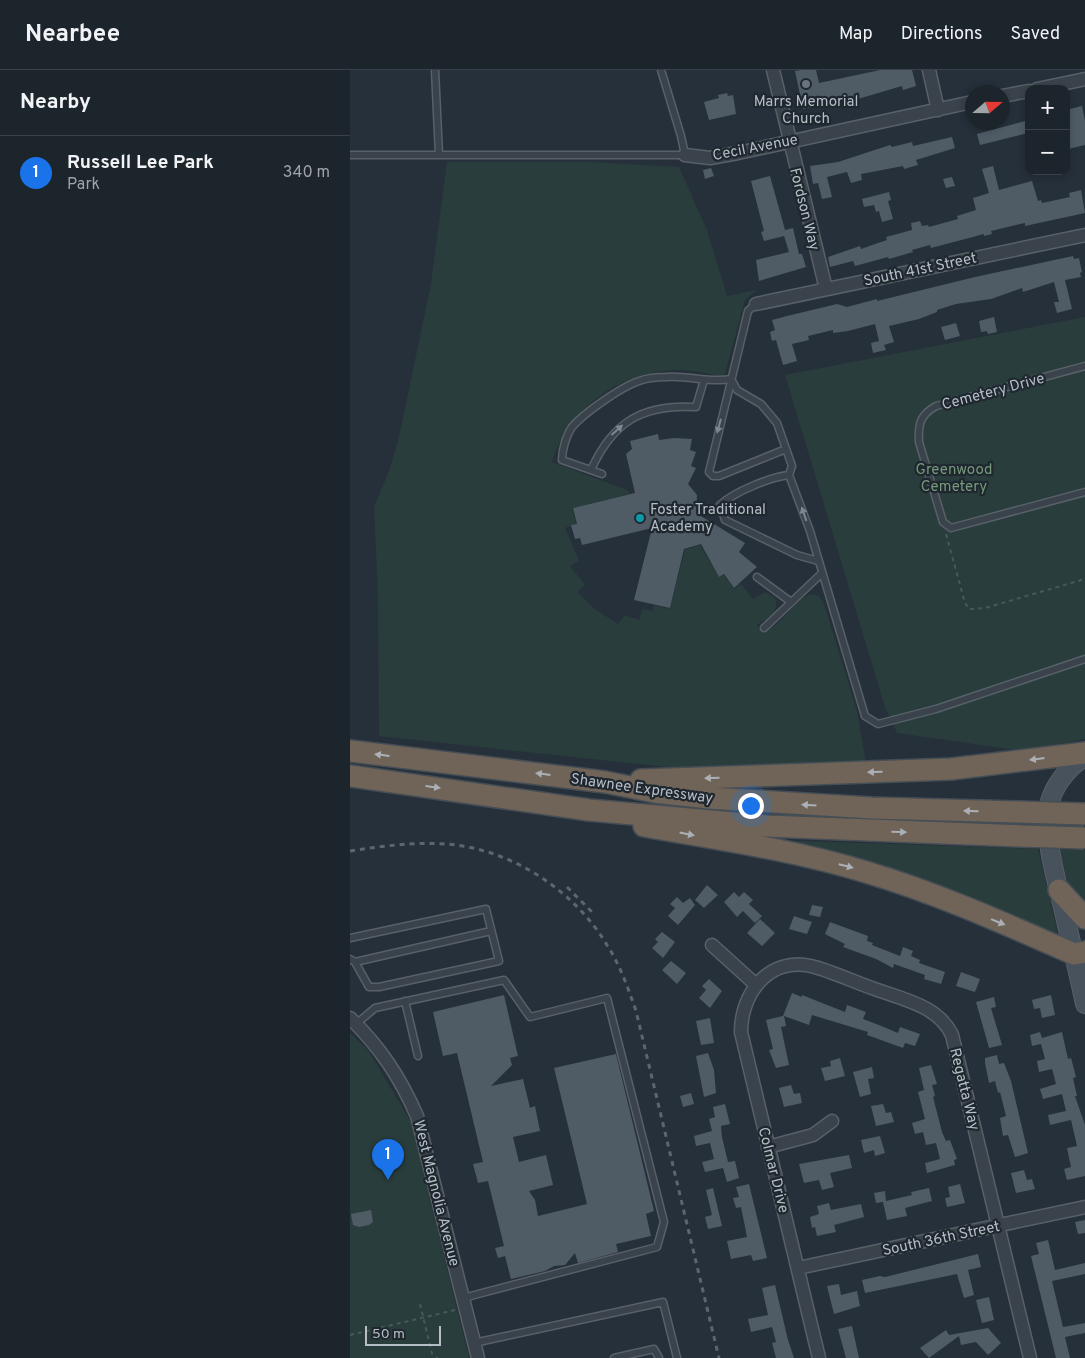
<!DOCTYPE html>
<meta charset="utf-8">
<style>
:root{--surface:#1c242c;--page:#293038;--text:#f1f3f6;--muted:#a0a4a9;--line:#3a4148;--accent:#1a73e8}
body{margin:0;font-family:Overpass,sans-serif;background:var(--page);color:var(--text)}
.controls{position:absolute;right:15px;top:15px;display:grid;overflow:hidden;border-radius:10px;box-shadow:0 2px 8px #0003}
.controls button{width:45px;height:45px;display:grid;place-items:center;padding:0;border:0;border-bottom:1px solid var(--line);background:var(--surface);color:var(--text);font:25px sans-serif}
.compass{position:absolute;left:615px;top:15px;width:45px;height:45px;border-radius:50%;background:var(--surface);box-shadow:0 2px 8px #0003;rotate:70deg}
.scale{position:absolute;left:15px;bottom:12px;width:76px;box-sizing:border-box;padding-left:5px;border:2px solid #b5bdc6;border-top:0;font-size:14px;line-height:18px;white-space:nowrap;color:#b5bdc6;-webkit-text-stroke:4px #1f272f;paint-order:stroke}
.you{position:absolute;left:400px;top:735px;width:18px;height:18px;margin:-12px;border:4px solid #fff;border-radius:50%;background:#1a73e8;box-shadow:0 0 0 8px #1a73e833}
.badge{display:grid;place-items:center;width:32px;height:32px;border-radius:50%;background:var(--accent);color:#fff;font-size:16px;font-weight:700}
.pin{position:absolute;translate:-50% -41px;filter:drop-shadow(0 1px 2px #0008)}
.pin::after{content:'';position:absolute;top:26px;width:18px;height:15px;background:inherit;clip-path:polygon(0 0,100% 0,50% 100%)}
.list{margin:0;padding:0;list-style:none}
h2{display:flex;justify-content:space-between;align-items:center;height:65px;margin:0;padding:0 20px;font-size:21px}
h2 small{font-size:16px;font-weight:400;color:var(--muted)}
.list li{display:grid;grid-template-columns:32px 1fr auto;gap:15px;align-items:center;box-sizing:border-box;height:75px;padding:0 20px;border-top:1px solid var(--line)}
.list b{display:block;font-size:19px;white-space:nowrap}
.list p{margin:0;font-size:16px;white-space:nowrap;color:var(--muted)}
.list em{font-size:16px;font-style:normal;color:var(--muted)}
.map{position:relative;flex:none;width:735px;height:1288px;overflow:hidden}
header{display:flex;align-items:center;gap:30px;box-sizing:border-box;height:70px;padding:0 25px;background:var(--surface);border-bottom:1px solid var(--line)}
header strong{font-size:24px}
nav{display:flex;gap:28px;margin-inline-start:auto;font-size:18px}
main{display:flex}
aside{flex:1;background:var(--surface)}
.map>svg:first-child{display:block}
</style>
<header>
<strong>Nearbee</strong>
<nav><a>Map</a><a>Directions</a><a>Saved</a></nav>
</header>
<main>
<aside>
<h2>Nearby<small></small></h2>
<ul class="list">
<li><span class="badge">1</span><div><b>Russell Lee Park</b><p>Park</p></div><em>340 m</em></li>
</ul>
</aside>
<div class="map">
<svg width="735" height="1288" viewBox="0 0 735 1288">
<rect width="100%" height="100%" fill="#26303a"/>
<!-- green -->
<path fill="#293d3c" d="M97,92H240L329,97L357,160L377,226L407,220L395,230L374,307C360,304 346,301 332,300C273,299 220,336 202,392L277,420L280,424L222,438L226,454L215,458L229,491L220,496L235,515L227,522L246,540L268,554L275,545L289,550L293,539L303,541L304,535L320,539L335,480L350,475L369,507L374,505L384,519L391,514L403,529L415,522L425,528C430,542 417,548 407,555L413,563C420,559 427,554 432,549C443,539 463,509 474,534L507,641L516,693L325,698L29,666L28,525L24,437L39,401L49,367L81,214Z
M735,247V669L673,681L547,663L535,637L435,305Z
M424,770L688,779L709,868Z
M709,780H735V842L720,821Z
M0,963L18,980L61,1052L119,1288H0Z"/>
<!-- building -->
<path fill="#4f5b65" d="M451,0H466L469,13L530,0H562L566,16L553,20L552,16L501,31L480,35L479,33L453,39L445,1Z
M377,23L378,26L383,25L386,44L359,50L354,32L369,28L368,25Z
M732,36L735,51V75L718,79L716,40Z
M675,51L678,63L630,75L627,64Z
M602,67L605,78L566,90L568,95L554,99L553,96L511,104L512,110L501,113L497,102L477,107L482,127L472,129L468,113L463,114L460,96L488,92L540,75L542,77L562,72L563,76Z
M643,96L649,120L682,111L688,131L691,130L692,133L720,127L719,123L731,120L735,143L675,156V153L670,154L641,161L642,164L634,166V164L581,178L580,175L562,180L563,182L539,189L538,187L505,196L503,191L480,197L478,187L510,176L511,179L528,173L537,170L536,167L562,160L561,153L570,151L572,156L578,155L579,157L608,149L607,146L626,140L623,128L639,123L632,99Z
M361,98L364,106L355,109L353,100Z
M420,106L435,160L443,158L449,184H452L456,197L409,211L406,190L439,182L434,166L414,171L411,162L414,161L401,111Z
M602,107L605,116L596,118L593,109Z
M539,122L541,130L538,131L543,149L532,152L529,141L526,142L524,135L514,137L512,129Z
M723,186L724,189L729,188L732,202L730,203L731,207L715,210L722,239L707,243L704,232H709L704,212L673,222L672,218L641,229L606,234L587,240V242L569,249L539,256L544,272L534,275L536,280L523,283L521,273L529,271L525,254L498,261L483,263V260L458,266L459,270L442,274L447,291L433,295L426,270L422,271L420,262L425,260L422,250L437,246L487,234L497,237L527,229V231L625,207Z
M644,247L647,262L638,264L637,261L631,262L629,251Z
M606,253L610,266L595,270L591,257Z
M308,364L309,370L324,368L342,369L340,380L346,382L341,396L346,398L338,414L347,425L346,443L395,473L389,482L407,497L384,518L374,504L369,507L351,474L334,479L320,538L284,530L302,458L232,475L230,468L225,469L221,455L227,454L223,438L285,423L276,384L282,379L280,371Z
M357,815L368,825L354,838L345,830Z
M384,822L389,827L394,822L403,830L399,834L412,846L405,853L393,841L387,847L374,832Z
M327,827L333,833L340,828L345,835L328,855L318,846L325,838L320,834Z
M462,835L473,837L470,847L459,845Z
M444,846L462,852L457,864L439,859Z
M410,849L425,863L412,876L397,863Z
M480,852L518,866L517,871L523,873L522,875L550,886L553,877L563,881L561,886L570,890L569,893L595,902L591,914L574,909L575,905L544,894L543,898L526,889L493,877L495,874L475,864Z
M312,862L325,872L313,888L302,878L308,872L305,869Z
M321,891L336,903L327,914L312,900Z
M611,902L630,909L625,922L606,916Z
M359,909L372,921L360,938L349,928L356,920L352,916Z
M442,923L452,927V925L495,942L497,935L516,942L513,949L529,955L548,963L550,957L570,964L565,976L555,973L553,978L517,965L518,962L462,945L459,955L434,946L436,956L431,957L439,995L426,998L419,980L423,979L416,950L433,946Z
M154,925L168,986L160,988L162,995L141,1016L173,1009L180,1038L185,1036L190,1061L163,1067L169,1092L196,1085L203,1115L179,1121L185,1130L188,1146L237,1134L204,998L266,984L304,1141L296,1144L301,1166L266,1174L268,1182L228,1193L225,1183L215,1195L204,1196L195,1201L161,1209L155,1186L148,1188L145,1178L154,1176L138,1111L128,1113L123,1094L133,1092L107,983L93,986L83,942Z
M701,925L705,945L692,948L690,938L684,939L682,930Z
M644,927L646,937L641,938L652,975L639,978L626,932Z
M360,948L364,973L351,975L346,951Z
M690,962L692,968L712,962L718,989L721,988L726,1007L723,1008L727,1026H725L735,1055V1106L717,1110L714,1099L721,1097L717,1078L727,1076L721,1050L700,1055L698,1045L716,1041L712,1024L693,1029L690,1019L706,1014L702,999L689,1002L687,991L695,989L691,974L682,976L680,965Z
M358,983L364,1000L366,1023L354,1027L346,986Z
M647,985L649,994L654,993L661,1011L678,1083L665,1087L658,1065L653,1066L650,1048L656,1046L650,1022L648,1023L645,1011L639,1013L635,993V988Z
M490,988L495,1006L475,1011L471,998L481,996L480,991Z
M581,995L587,1014L582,1015L585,1026L583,1027L592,1062L596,1071L600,1070L607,1089L604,1090L605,1095L577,1103L575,1093L590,1089L586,1073L576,1075L573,1062L565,1064L562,1053L575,1049L568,1022L574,1020L569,998Z
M522,997L524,1008L518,1009L521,1024L510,1027L503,1002Z
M441,1015L444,1024L450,1023L452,1033L434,1037L429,1018Z
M341,1023L344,1034L333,1037L330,1026Z
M375,1034L380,1054L371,1056L372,1067L378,1092L385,1091L389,1108L377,1112L373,1098L355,1102L352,1092L364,1089L360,1073L346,1076L344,1066L362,1061L359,1049L365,1047L363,1037Z
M533,1034L536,1043L541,1042L544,1052L526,1056L521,1036Z
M530,1066L535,1083L525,1086L524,1080L514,1083L511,1070Z
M499,1085L502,1098L480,1103L484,1117L472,1120L469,1110L454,1113L449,1094Z
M674,1100L677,1110L682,1109L685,1119L666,1123L661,1103Z
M399,1114L417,1188L403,1191L401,1185L381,1189L377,1171L397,1167L391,1137L386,1138L383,1128L389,1127L386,1117Z
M610,1114L615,1133L597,1137L595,1128L600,1127L598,1117Z
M363,1118L372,1156L358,1159L355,1147L362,1145L356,1120Z
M579,1118L582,1131L555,1138L557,1146L537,1150L533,1132L526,1133L524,1123L535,1121L536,1131L562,1125L561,1122Z
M479,1133L481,1140L511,1134L514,1147L484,1155L486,1162L467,1166L465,1157L462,1158L460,1147L469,1144L467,1136Z
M21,1140L23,1152L19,1155L9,1157L3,1155L1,1144Z
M735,1150V1163L728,1164L725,1152Z
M698,1170L705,1200L735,1193V1204L702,1211L713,1257L735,1253V1263L715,1267L720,1288H706L681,1186L689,1184L686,1173Z
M628,1184L631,1197L618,1200L624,1225L614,1228L607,1204L515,1223L512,1210L530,1206L535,1207Z
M489,1214L491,1225L507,1221L510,1236L484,1244L477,1216Z
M425,1215L438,1270L444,1288H426L422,1273L426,1272L422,1257L401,1262L398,1249L418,1245L412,1218Z
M639,1227L644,1250L632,1253L626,1230Z
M502,1256L509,1288H496L488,1259Z
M638,1258L651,1273L638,1285L626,1272L611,1275L609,1266L579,1288L570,1278L596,1260L599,1265Z"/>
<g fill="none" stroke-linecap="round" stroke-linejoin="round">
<defs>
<path id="service" d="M85,0L89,85
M0,85H335L331,66L311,0
M406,234L398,241L359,402L363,406H369L436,379
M735,296L586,336C570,345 568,354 569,372L593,452L601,458L735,422
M381,309L387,320L411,334L427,353L442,396L439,405
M241,400C263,351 293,334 346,337L354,310
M252,404L212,390C212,380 216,366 222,357C234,343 271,317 289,311C297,308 307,307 316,307C338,305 359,313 381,309
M468,491L447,485L375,450L370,435C384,422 420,407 439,405L460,461L515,646L528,654L586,639L735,589
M407,507L441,532
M414,558L471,504
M0,868L136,839L149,891L29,917H19L5,892L0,889
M5,892L141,861
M55,931L68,986
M6,954L25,938L154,910L180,947L257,928L314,1152L307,1177L113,1228
M124,1273L313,1232L327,1288
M264,1288L304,1279L309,1288"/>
<path id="minor" d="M423,0L476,219
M579,0L588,40
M687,19L735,9
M652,26L679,21
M335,85L360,88L388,83L622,32
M406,234L735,165
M362,875L405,914
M0,948C30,977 50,1007 67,1046L128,1288
M418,1077L463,1065L482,1051
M448,1198L735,1137
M469,1288L391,962C391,924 418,887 461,896C481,901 502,911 522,918C551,929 588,935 602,965L680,1288"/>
<path id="secondary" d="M735,687C719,696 703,716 699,735C694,768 705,805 713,837C720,869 728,901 735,934"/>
<path id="motorway" d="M0,681L255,712L305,722L359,728L522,738L670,742
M0,706L239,740L417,756L671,766
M291,710L601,699L735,683
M294,756C368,769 444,780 516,802C587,823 656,854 724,884L735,882
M709,820L735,848"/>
</defs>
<!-- service casing -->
<use href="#service" stroke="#586068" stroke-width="9"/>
<!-- minor casing -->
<use href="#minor" stroke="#586068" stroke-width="15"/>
<!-- secondary casing -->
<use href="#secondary" stroke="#586068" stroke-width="20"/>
<!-- motorway casing -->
<use href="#motorway" stroke="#454d55" stroke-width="24"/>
<!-- path -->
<path stroke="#48595a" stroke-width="2" stroke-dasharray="4 4" stroke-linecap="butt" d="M596,464L615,533L619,539L635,538L735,509
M70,1234L83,1288
M0,1265L105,1240
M86,1288H88"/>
<!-- service -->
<use href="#service" stroke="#3a424b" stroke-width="6"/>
<!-- minor -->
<use href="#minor" stroke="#3a424b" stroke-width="12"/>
<!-- secondary -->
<use href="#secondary" stroke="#48525d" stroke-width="18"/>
<!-- motorway -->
<use href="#motorway" stroke="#706458" stroke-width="21"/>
<!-- rail -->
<path stroke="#5c6671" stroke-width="3" stroke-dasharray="5 5" stroke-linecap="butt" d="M0,781C32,776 63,772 95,774C160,778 224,820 257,875C270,895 278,918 286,941L369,1288
M217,817L242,842"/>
<defs>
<path id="motorway-bridge" d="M670,742L735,744
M671,766L734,768"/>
</defs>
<!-- motorway-bridge casing -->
<use href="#motorway-bridge" stroke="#454d55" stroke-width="24" stroke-linecap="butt"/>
<!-- motorway-bridge -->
<use href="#motorway-bridge" stroke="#706458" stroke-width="21"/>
</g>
<!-- one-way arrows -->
<defs><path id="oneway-solid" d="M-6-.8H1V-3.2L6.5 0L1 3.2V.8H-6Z" transform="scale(1.25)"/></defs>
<g fill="#7e868f">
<use href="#oneway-solid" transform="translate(369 356) rotate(105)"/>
<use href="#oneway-solid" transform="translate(267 360) rotate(-42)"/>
<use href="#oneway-solid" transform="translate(454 444) rotate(-109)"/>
</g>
<g fill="#abb0b6">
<use href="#oneway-solid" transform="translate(32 685) rotate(-173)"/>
<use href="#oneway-solid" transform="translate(687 689) rotate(173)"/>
<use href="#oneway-solid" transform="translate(525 702) rotate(178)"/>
<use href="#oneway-solid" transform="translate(193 704) rotate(-173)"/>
<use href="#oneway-solid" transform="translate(362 708) rotate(178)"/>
<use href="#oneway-solid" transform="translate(83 717) rotate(7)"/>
<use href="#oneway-solid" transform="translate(459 735) rotate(-177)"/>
<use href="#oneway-solid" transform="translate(621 741) rotate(-178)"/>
<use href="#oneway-solid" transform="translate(549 762) rotate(2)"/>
<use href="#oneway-solid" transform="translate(337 764) rotate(11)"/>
<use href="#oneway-solid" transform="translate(496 796) rotate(14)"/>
<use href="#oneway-solid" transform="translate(648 852) rotate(22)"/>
</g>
<!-- markers -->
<circle fill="#6b7280" stroke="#1f272f" stroke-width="2" cx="456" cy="14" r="5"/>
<circle fill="#0f9aa8" stroke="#1f272f" stroke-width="2" cx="290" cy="448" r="5"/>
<g text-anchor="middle" stroke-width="4.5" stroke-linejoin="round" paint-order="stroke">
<!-- poi labels -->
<g font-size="15" fill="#b5bdc6" stroke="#1f272f">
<text x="456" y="36">Marrs Memorial<tspan x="456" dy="17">Church</tspan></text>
<text x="300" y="444" text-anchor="start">Foster Traditional<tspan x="300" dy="17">Academy</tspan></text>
</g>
<!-- street labels -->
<g font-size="15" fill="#b5bdc6" stroke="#1f272f">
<text transform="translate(405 77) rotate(-11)" y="5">Cecil Avenue</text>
<text transform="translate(455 139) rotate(76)" y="5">Fordson Way</text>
<text transform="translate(570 199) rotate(-12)" y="5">South 41st Street</text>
<text transform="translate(643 321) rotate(-15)" y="5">Cemetery Drive</text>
<text transform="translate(292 718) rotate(8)" y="5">Shawnee Expressway</text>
<text transform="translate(615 1019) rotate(76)" y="5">Regatta Way</text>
<text transform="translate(424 1100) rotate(76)" y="5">Colmar Drive</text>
<text transform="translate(87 1123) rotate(76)" y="5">West Magnolia Avenue</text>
<text transform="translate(591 1168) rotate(-12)" y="5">South 36th Street</text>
</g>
<!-- park labels -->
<g font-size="15" fill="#76997b" stroke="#1f272f">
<text x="604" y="404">Greenwood<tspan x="604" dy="17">Cemetery</tspan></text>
</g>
</g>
</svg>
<div class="controls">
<button>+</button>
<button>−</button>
</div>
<svg class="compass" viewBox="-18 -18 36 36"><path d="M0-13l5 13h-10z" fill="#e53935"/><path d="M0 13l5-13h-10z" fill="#a0a4a9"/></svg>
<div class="scale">50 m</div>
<div class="you"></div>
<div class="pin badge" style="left:38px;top:1110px">1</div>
</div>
</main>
